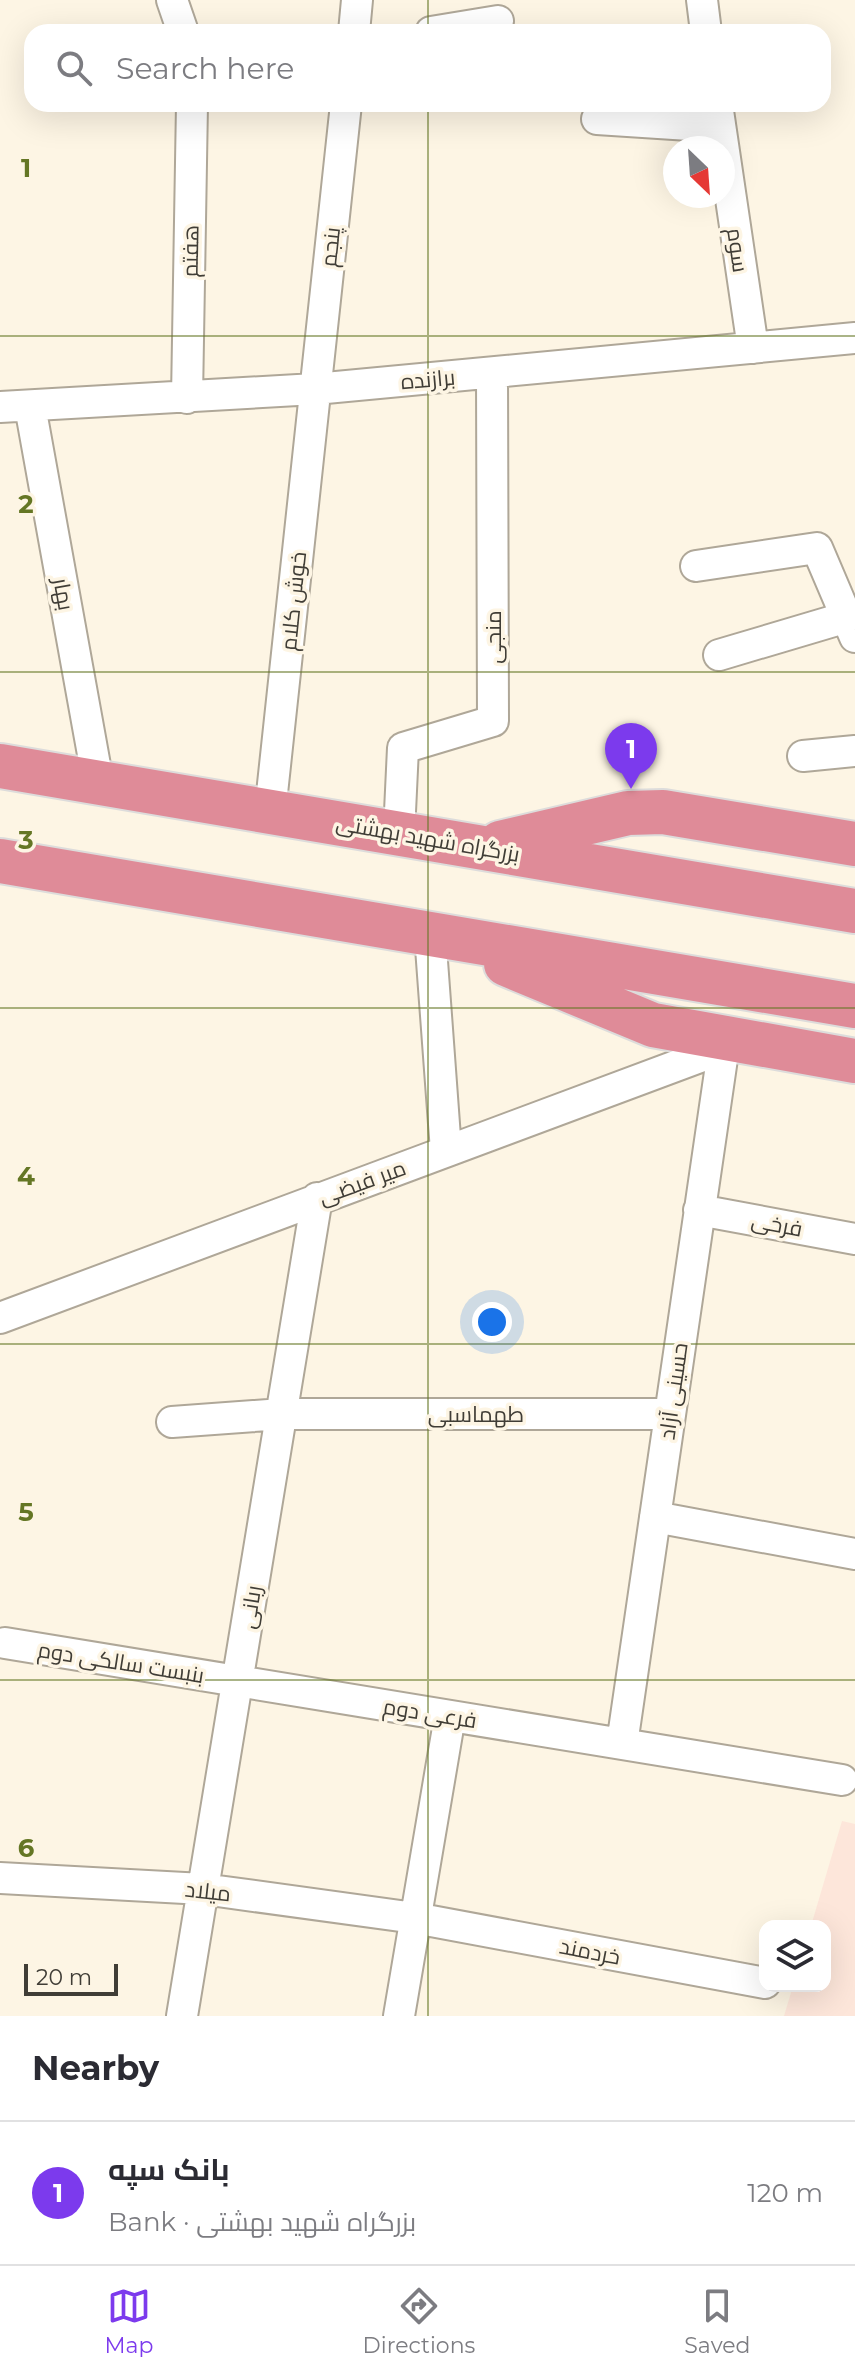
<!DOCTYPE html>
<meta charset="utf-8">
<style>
:root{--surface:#fff;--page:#f2f2f3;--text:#2b2b33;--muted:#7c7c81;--line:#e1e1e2;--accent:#7c3aed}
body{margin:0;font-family:Montserrat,Cairo,sans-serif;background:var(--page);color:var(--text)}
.controls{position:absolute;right:24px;bottom:24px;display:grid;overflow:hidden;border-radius:16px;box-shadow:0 8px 32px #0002}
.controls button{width:72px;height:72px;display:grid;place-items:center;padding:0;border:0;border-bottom:2px solid var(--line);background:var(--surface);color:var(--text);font:40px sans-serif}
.compass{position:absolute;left:663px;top:136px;width:72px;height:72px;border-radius:50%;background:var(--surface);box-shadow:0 8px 32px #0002;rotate:155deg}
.scale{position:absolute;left:24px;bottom:20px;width:94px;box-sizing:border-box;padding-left:8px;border:4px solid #403d36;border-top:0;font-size:22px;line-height:28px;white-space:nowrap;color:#403d36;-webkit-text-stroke:6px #fdf5e4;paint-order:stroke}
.you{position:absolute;left:492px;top:1322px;width:28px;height:28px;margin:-20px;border:6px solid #fff;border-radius:50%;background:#1a73e8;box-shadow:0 0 0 12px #1a73e833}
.badge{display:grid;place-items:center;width:52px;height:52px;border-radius:50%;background:var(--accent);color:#fff;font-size:26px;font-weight:700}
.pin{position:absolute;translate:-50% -66px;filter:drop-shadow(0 2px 4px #0008)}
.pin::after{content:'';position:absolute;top:42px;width:28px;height:24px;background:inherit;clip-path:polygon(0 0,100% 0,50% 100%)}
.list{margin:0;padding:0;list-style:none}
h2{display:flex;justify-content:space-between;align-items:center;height:104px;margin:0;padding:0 32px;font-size:34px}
h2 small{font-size:26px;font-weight:400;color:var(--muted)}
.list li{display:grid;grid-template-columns:52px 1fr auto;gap:24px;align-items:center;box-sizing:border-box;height:144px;padding:0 32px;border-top:2px solid var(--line)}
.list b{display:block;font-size:30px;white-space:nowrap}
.list p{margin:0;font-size:26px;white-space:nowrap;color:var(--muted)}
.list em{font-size:26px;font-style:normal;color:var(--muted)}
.icon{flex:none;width:44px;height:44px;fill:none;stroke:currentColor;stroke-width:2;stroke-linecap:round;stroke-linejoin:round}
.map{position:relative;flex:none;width:855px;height:2016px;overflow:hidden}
.search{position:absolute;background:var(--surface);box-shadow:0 8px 32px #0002;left:24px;right:24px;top:24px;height:88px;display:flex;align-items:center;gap:20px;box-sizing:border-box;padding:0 28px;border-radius:24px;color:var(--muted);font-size:30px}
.sheet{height:248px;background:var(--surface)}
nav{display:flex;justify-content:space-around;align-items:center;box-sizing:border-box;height:112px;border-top:2px solid var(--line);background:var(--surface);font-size:22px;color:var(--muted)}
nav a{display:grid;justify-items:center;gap:4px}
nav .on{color:var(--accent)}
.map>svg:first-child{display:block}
</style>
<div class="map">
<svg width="855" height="2016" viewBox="0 0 855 2016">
<rect width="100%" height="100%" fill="#fdf5e4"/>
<!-- education -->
<path fill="#fde6da" d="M842,1821L855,1824V2016H784L793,1986H825V1926H811Z"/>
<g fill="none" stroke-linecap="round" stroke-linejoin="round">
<defs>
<path id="minor" d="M172,0L183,32
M702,0L706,32
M354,32L357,0
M431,32L498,21
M717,104L753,348
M597,119L720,127
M187,398L192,104
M30,406L98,782
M0,407L315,389L855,338
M696,566L817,548L855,637
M719,655L847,617
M803,756L855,751
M270,812L346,104
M399,833L403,748L493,721L492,373
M430,934L446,1151
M699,1210L855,1239
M0,1318L724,1048
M172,1422L282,1414H670
M655,1517L855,1554
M5,1643L842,1780
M622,1744L725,1038
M0,1878L203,1889L415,1918L765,1983
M182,2016L317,1198
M399,2016L450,1716"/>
<path id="highway" d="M0,766L855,911
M500,843L628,813L663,812L855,844
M0,861L855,1006
M506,964L653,1025L855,1061"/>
</defs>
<!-- minor casing -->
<use href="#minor" stroke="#afa798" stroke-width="34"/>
<!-- highway casing -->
<use href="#highway" stroke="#dddcdb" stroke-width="48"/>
<!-- minor -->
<use href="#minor" stroke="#fff" stroke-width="30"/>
<!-- highway -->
<use href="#highway" stroke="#df8b98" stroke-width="44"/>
</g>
<!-- grid -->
<path fill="none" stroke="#647624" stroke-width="2" stroke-opacity="0.55" d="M428,0V32M428,104V2016M0,336H855M0,672H855M0,1008H855M0,1344H855M0,1680H855"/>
<g text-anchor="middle" stroke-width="7" stroke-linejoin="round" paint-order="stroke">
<!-- street labels -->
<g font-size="22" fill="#403d36" stroke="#fdf5e4">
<text transform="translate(330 247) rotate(-84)" y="8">پنجم</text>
<text transform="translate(738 250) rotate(82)" y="8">سوم</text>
<text transform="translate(190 251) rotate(-89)" y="8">هفتم</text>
<text transform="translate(428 379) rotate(-5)" y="8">برازنده</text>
<text transform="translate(64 594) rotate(80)" y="8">بهار</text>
<text transform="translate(293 601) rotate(-84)" y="8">خوش کلام</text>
<text transform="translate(493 637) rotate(-90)" y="8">منجی</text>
<text transform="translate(428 838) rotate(10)" y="8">بزرگراه شهید بهشتی</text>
<text transform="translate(362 1182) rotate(-20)" y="8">میر فیضی</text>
<text transform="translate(777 1224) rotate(11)" y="8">فرخی</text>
<text transform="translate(673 1391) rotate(-82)" y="8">حسینی آزاد</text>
<text x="476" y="1422">طهماسبی</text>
<text transform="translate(250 1607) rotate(-81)" y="8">ربانی</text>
<text transform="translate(121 1662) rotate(9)" y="8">بنبست سالکی دوم</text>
<text transform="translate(430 1713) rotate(9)" y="8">فرعی دوم</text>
<text transform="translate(208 1891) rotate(6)" y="8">میلاد</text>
<text transform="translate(590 1951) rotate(11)" y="8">خردمند</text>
</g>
</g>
<g font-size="26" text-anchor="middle" font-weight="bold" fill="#647624" stroke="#fdf5e4" stroke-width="7" stroke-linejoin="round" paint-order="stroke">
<text x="26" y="177">1</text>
<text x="26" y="513">2</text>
<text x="26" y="849">3</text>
<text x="26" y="1185">4</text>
<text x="26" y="1521">5</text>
<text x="26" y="1857">6</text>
</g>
</svg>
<div class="controls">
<button><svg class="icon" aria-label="layers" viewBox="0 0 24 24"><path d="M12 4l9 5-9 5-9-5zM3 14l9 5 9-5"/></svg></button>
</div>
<svg class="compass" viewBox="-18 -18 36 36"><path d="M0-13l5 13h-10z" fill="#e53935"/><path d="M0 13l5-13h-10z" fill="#7c7c81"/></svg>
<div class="scale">20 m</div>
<div class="you"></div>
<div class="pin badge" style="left:631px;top:789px">1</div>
<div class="search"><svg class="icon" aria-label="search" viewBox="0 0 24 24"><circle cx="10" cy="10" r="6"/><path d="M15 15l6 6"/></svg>Search here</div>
</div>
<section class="sheet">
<h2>Nearby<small></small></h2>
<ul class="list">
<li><span class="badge">1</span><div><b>بانک سپه</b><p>Bank · بزرگراه شهید بهشتی</p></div><em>120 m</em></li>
</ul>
</section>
<nav>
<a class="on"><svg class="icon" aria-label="map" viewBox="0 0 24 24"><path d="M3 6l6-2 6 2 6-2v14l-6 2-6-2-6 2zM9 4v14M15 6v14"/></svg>Map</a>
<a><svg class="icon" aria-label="directions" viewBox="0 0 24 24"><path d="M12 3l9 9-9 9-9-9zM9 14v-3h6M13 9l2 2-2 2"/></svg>Directions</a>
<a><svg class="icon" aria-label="saved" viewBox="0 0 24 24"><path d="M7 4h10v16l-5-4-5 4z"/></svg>Saved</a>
</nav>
